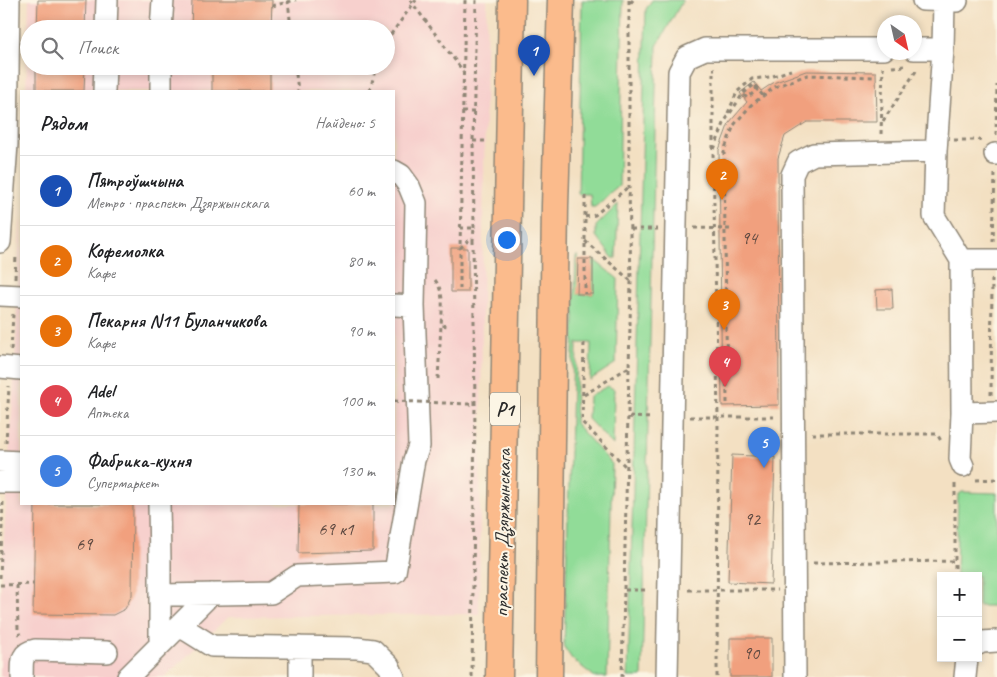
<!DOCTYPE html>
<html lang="ru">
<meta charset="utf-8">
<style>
:root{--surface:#fff;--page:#f2f2f2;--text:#202124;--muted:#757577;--line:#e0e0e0;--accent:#d93025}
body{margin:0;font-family:Caveat,sans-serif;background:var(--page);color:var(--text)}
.controls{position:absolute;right:15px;bottom:15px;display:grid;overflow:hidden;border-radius:0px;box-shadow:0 2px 8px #0003}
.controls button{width:45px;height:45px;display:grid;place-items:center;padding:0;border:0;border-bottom:1px solid var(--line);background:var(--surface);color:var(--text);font:25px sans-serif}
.compass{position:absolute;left:877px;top:15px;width:45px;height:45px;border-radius:50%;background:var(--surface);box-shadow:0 2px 8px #0003;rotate:146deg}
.you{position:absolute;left:506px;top:239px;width:18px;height:18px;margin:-12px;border:4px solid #fff;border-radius:50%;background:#1a73e8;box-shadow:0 0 0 8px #1a73e833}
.badge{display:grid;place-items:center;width:32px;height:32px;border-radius:50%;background:var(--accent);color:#fff;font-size:16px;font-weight:700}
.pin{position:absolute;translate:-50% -41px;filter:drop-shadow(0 1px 2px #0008)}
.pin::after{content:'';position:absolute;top:26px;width:18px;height:15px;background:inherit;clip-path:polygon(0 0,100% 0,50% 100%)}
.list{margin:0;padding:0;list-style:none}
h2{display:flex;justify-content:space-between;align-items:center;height:65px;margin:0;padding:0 20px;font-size:21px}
h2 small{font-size:16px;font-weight:400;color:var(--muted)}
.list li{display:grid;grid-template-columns:32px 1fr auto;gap:15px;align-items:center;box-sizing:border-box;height:70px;padding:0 20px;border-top:1px solid var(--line)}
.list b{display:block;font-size:19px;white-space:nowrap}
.list p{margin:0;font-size:16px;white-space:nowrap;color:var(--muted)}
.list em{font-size:16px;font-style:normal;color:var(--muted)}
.icon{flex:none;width:28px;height:28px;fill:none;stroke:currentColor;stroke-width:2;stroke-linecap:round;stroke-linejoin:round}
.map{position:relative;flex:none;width:997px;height:677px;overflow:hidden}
.search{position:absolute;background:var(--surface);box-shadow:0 2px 8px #0003;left:20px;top:20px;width:375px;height:55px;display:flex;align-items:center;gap:12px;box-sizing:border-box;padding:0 18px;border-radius:28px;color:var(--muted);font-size:19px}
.panel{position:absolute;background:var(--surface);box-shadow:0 2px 8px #0003;left:20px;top:90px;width:375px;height:415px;border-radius:0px}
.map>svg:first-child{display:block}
</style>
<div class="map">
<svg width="997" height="677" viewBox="0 0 997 677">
<rect width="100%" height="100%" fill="#fcf5e5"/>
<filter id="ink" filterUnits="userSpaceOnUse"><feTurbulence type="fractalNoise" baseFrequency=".02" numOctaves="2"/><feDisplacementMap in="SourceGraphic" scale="10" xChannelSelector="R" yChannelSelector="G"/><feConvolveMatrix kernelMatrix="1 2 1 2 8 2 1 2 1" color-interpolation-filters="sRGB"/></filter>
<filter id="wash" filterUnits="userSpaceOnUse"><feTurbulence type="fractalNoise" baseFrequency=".0096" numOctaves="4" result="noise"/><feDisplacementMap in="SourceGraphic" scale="20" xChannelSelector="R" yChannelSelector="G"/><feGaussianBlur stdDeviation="1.12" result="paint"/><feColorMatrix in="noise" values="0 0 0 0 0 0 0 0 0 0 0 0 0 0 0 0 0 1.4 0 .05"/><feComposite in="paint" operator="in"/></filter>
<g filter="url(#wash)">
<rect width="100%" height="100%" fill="#f3e0c2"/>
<!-- built -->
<path fill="#f7d0cd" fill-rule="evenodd" d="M29,0H487L483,230L479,614L228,617L165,677H0V597L15,364L21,201V504H394V91H26ZM29,29H386V66H29Z"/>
<!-- green -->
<path fill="#91dc98" stroke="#5e8462" d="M582,0H623L619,186L595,207H591L590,194H578Z
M652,0H683L657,46L642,677H628L646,9Z
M618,204L616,258H613L596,236V226Z
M576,256H578V294H593V259L618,279L616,363L590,380L591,343H577L575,423L612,464L607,677H595L572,659L564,647Z
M607,386L614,389L613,445L588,419L589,397Z
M962,492L997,493V606H978V576H956L958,495Z"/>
<g id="blocks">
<!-- building -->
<path fill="#f1a07e" d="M38,0H86L85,29H37Z
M192,0H272L271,29H191Z
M36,66H85L84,91H36Z
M212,66H270V91H212Z
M806,71L876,72L877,122H807L785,136L778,158L779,405L722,406L719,150L729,123L747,102L740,93L754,82L761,91L773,83Z
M451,248H468V292H451Z
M578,259H593V294H577Z
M892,289L893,309H877L876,290Z
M732,455L775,457L771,584L728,582Z
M35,504H133L132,595L125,609L113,615L33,614Z
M299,504H373V551L298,553Z
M730,638H772V677H730Z"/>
</g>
</g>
<g filter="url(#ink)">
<use href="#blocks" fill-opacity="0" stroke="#8f8676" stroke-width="1"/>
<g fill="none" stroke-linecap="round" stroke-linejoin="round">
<defs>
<path id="minor" d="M923,0L957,1
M106,29L107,0
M161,29L163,0
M914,49H943L936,151L934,216L961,260L962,413L960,459L963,466
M943,49L944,1
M104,91L105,66
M161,91V66
M995,154H997
M0,242L7,144L9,0
M961,260H997
M0,295L21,296
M394,305L414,306
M0,367L21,369
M962,413L997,412
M0,461L21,462
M0,482H21
M159,504L160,562V645
M160,595L271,593L297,576L395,572L414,460L419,446L414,306L416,203L409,186L401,175L394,171
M180,626L212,646L357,648L373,650L389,666L394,677
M978,644L982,642L997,641
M22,677C23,664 19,653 35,650L107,652
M128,677L211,594
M300,677V647
M667,677L679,72L687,57L705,49H884
M795,677L792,175L798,162L814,154L936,151
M965,677L967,658"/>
<path id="major" d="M499,677L512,0
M549,677L555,206L561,0"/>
</defs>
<!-- minor casing -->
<use href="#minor" stroke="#8f8676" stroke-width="24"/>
<!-- major casing -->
<use href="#major" stroke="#8f8676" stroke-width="29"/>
<!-- path -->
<path stroke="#8f8676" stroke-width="3" stroke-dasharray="4 4" stroke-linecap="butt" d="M288,0L291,29
M410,0L463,71
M465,0L460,248L469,240H473L475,404H468
M629,0V5L633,0
M272,6L296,0
M386,41L416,0
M295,66L298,91
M892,67L905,66
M370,91L376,66
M462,112H474
M728,113L737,92L752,79L770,77L791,70
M883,121L918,68
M881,134L883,67
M996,135L997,85
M954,140H981
M473,141H487
M713,149V69H715
M585,196V294
M585,217L595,215L628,187
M460,228H474L473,240
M474,228L473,141L476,0
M694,228L730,229
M631,229H658
M585,241L631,281
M993,242L995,173
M15,278L16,254
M435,280C445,293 442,310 441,325L448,326
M460,289V248
M584,343L582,422L627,468
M11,350L13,314
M438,379L441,325
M584,395L629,367
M991,395L992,278
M727,403L724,151L734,125L751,105L775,87L807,75L875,77
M629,417L653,418
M690,417H776
M812,434H937L941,441
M6,443L9,386
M976,480L997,479
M813,563L955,561
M955,576V483
M0,578L3,501
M0,585L34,584
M17,585L18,630L20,635
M625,590H649
M688,590H777
M472,677L475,404
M622,677L631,281L629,187V5
M717,677L718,417L713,152L725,121L742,95L744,93L754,85L757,90L747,98L742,93L754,84L763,96"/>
<!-- minor -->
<use href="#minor" stroke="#fff" stroke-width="21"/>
<!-- major -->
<use href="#major" stroke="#fbbb8c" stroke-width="26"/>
<!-- path-bridge -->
<path stroke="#8f8676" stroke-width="3" stroke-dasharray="4 4" stroke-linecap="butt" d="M394,401L468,404"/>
</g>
</g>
<g text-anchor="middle" stroke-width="4" stroke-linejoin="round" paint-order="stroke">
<!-- number labels -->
<g font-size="18" fill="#5c4840">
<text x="749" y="244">94</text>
<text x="752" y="525">92</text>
<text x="336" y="535">69 к1</text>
<text x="84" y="550">69</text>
<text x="751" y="659">90</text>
</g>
<!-- shield labels -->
<rect fill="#fcf5e5" stroke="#6a6863" stroke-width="1" x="490" y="392.5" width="30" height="33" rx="4"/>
<g font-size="19" font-weight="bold" fill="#2b2b2b">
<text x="505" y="416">Р1</text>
</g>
<!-- street labels -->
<g font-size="20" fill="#2b2b2b" stroke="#fcf5e5">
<text transform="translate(502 533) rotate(-89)" y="7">праспект Дзяржынскага</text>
</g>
</g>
</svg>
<div class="controls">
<button>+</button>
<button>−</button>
</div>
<svg class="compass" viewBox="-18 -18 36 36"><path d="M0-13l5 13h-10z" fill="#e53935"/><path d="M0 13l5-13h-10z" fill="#757577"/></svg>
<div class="you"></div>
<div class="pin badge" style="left:534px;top:76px;background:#1a4fb4">1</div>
<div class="pin badge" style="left:722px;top:200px;background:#e8710a">2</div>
<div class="pin badge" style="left:724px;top:330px;background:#e8710a">3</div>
<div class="pin badge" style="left:725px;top:387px;background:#e0444e">4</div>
<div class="pin badge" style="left:764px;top:468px;background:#3f7fe0">5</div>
<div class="search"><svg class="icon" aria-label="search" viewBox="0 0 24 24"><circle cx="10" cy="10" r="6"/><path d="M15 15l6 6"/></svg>Поиск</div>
<section class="panel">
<h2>Рядом<small>Найдено: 5</small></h2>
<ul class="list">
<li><span class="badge" style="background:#1a4fb4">1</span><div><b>Пятроўшчына</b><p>Метро · праспект Дзяржынскага</p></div><em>60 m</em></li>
<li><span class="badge" style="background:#e8710a">2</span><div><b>Кофемолка</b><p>Кафе</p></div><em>80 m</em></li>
<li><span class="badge" style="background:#e8710a">3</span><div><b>Пекарня N11 Буланчикова</b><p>Кафе</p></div><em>90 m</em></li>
<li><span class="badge" style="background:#e0444e">4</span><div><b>Adel</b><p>Аптека</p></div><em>100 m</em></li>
<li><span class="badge" style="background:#3f7fe0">5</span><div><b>Фабрика-кухня</b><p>Супермаркет</p></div><em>130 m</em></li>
</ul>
</section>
</div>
